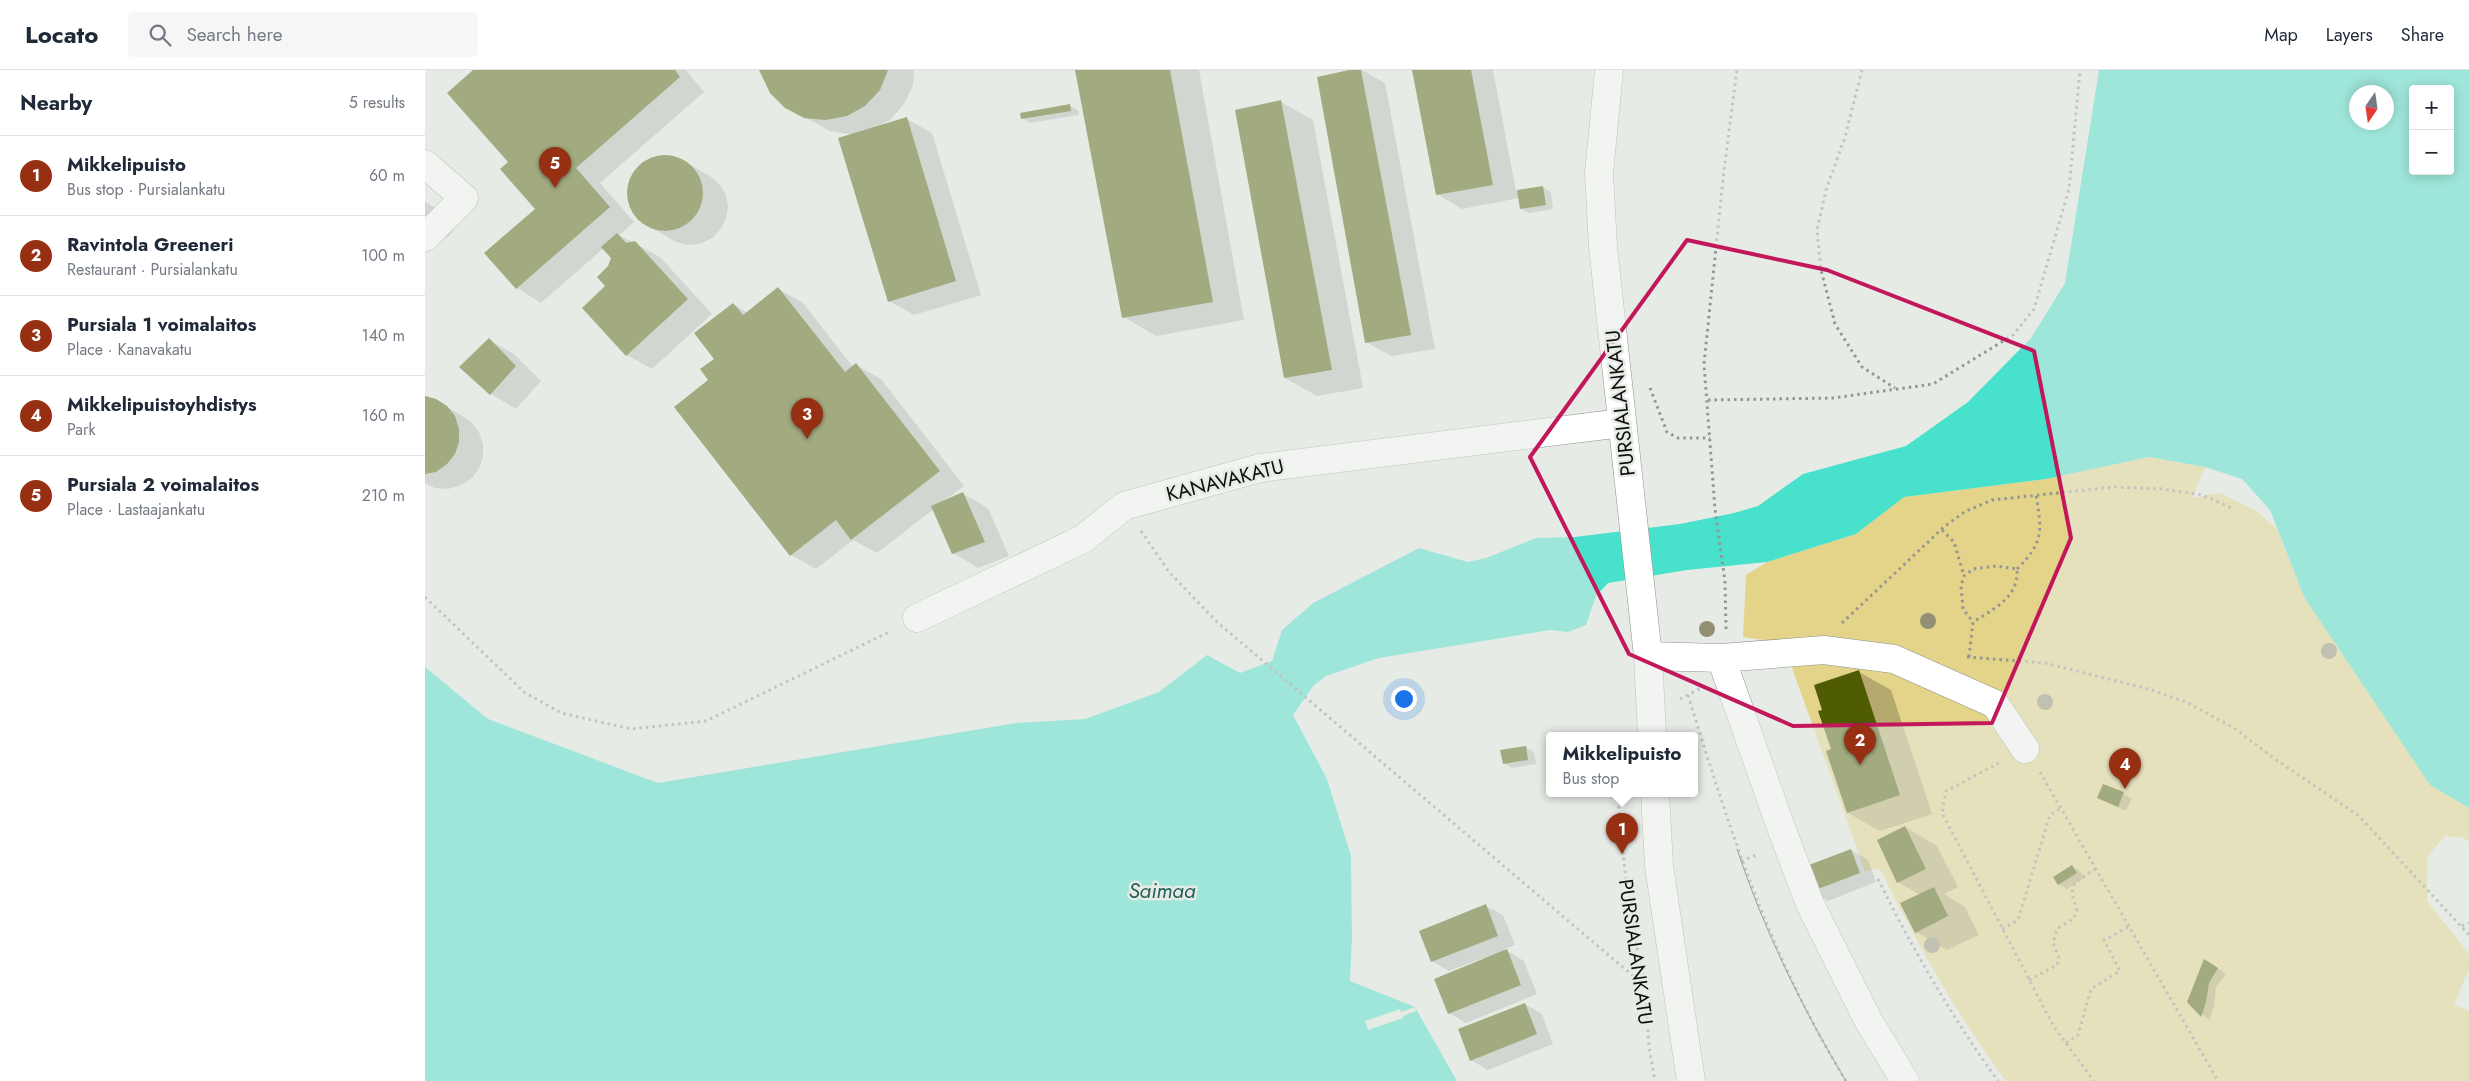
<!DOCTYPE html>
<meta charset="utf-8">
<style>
:root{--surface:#fff;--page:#f6f6f7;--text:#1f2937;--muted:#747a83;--line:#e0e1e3;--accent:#972f13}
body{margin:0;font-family:Jost,sans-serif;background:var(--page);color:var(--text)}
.controls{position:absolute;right:15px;top:15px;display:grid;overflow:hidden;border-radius:5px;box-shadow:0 2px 12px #0003}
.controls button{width:45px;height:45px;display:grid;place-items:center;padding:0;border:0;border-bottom:1px solid var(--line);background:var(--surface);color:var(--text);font:25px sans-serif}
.compass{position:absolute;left:1924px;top:15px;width:45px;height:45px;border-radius:50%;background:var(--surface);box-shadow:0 2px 12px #0003;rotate:193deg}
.you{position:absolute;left:978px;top:628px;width:18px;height:18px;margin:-12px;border:4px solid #fff;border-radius:50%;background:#1a73e8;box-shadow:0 0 0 8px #1a73e833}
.badge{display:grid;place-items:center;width:32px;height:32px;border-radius:50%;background:var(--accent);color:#fff;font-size:16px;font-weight:700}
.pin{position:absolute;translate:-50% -41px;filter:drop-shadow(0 1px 2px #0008)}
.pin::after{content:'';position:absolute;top:26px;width:18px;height:15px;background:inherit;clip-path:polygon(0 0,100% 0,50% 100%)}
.popup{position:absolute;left:1121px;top:662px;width:152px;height:65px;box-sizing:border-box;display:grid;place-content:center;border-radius:5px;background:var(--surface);filter:drop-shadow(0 1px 4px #0005);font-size:16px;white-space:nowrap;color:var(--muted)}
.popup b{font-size:19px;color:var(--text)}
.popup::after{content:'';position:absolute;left:50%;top:100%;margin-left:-10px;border:10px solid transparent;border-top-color:var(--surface)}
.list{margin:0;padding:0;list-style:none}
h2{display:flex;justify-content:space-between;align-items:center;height:65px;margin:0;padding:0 20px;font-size:21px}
h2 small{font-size:16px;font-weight:400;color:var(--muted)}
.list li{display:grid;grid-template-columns:32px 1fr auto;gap:15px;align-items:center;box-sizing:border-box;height:80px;padding:0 20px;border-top:1px solid var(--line)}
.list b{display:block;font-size:19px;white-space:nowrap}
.list p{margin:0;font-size:16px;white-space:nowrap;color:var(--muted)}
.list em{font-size:16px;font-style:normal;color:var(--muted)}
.icon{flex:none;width:28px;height:28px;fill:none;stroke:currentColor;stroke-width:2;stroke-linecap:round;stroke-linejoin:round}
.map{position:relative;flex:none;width:2044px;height:1011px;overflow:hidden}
header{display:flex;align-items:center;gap:30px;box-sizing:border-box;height:70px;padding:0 25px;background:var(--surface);border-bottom:1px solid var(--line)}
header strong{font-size:24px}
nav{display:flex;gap:28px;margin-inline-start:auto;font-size:18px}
.search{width:350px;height:45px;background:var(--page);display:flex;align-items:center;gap:12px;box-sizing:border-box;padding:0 18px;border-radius:5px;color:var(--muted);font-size:19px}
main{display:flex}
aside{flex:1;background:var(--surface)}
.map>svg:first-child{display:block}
</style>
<header>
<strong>Locato</strong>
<div class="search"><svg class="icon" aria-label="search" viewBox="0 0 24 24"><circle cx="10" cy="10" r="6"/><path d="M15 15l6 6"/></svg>Search here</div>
<nav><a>Map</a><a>Layers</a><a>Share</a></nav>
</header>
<main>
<aside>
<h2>Nearby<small>5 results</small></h2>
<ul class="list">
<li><span class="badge">1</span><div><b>Mikkelipuisto</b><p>Bus stop · Pursialankatu</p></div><em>60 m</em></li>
<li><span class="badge">2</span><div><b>Ravintola Greeneri</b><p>Restaurant · Pursialankatu</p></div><em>100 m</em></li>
<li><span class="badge">3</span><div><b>Pursiala 1 voimalaitos</b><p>Place · Kanavakatu</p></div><em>140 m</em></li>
<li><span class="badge">4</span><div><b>Mikkelipuistoyhdistys</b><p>Park</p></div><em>160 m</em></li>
<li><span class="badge">5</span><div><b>Pursiala 2 voimalaitos</b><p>Place · Lastaajankatu</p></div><em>210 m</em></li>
</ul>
</aside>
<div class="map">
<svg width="2044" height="1011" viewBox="0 0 2044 1011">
<rect width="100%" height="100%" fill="#e7ebe6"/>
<!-- green -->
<path fill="#e3d48a" d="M1724,387L1780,397L1767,428L1795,423L1831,441L1852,459L1879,527L2005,714L2044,738V772L2039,768L2020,766L2002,787V831L2044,884V899L2029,934L2044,941V1011H1581C1531,944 1492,873 1455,799L1440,801L1358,573L1318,567L1321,505L1342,492L1431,464L1479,427L1621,409Z"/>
<!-- water -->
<path fill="#48e1cc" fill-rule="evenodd" d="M1674,0H2044V738L2005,715L1879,527L1845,440L1817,409L1780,397L1724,387L1621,409L1479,427L1431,464L1342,492L1262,500L1183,513L1171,526L1161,555L1143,562L1125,560L954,588L901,606L889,615L868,645L902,709L926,786L927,868L925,911L990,937L1032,1011H0V597L63,649L233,713L591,653L660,649L734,622L782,585L815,603L847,591L857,560L888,533L994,478L1043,492L1061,488L1111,468L1150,467L1255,454L1309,443L1333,436L1378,404L1481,376L1543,332L1606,268L1640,213ZM1988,19H2025V101H1988ZM1932,22H1962V52H1932Z"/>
<!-- pier -->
<path fill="#e7ebe6" d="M990,937L991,941L978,946V948L943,960L940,951L975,939L976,942Z"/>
<!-- shadow -->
<path fill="#0003" d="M50,0H261L279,22L175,113L209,152L194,165L235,187L287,244L227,299L202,285L182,216L184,197L188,187L179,178L116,233L92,218L112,139L84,93Z
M335,0H489L488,15L479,34L465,50L453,56L482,49L507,63L556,225L489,245L464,231L430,65L405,61L361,37Z
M651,0H774L819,250L731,266L699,247Z
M931,0H937L960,13L1010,279L966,286L941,272Z
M989,0H1068L1091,121L1117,117L1126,122L1128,139L1104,143L1096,139L1094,128L1037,139L1012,124Z
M856,32L888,50L938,318L892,326L860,308Z
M645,36L653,40L654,45L605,53L597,48Z
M236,86L248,87L260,92L285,106L295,115L301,125L303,137L301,149L295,160L287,168L275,174L263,175L251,172L215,151L207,141L203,129V117L207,106L214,96L224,89Z
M0,132L19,143L29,152L28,161L23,167L10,168L0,163Z
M354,219L378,233L428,297L431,295L456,309L539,416L520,430L538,424L563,438L584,486L553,498L528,483L509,439L452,483L428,470L391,499L366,485L285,310L308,234L323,243Z
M64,270L89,284L116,311L91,339L66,324L36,297Z
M0,327L10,330L36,345L46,352L54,362L58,374V387L54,398L47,408L36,415L23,419L10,418L0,413Z
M1434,602L1466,620L1507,744L1455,761L1423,743L1399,641Z
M1101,677L1109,682L1111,694L1087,698L1079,693Z
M1679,715L1707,728L1701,741L1674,728Z
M1480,757L1512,776L1533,817L1519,824L1540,837L1554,865L1522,880L1491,862L1495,825L1473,812Z
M1426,780L1443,790L1451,812L1403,831L1386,821Z
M1647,796L1655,801L1659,808L1642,819L1634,814Z
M1061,836L1078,845L1090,875L1079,879L1099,891L1112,924L1041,953L1024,943L1059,890L1058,888L1024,901L1007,891L995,861Z
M1788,895L1801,904L1791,917L1789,937L1784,950L1763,932Z
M1100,934L1117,944L1128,974L1063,1000L1046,990Z"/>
<!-- building -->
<path fill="#4f5c04" d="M48,0H250L255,7L151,98L185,137L91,219L59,183L110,139L75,99L83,92L22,23Z
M334,0H463L455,20L440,36L422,46L401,50L379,48L360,38L345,23Z
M650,0H745L788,232L697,248Z
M924,0H936L986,265L940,273L892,7Z
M987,0H1046L1068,115L1011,125Z
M856,30L907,300L859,308L810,40Z
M645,34L646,41L596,49L595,43Z
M482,47L531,211L463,232L413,68Z
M202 123a38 38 0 1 1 76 0a38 38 0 1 1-76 0Z
M1118,116L1121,135L1095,139L1092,120Z
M192,163L201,173L210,171L263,229L201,286L157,238L180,216L172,207L183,196L186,188L176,177Z
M353,217L420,302L431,293L515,401L426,470L411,450L365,486L249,337L283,310L275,299L289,289L269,263L308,233L318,245Z
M64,268L91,296L65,325L34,297Z
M0,326L11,329L22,336L30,346L34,359V372L30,384L22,394L11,402L0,404Z
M538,422L560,472L527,484L506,436Z
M1434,600L1475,725L1422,743L1401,681L1406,679L1393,641L1397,640L1389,615Z
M1101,676L1103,690L1078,694L1075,680Z
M1678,714L1699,722L1693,737L1672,728Z
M1480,756L1501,799L1472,813L1452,770Z
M1426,779L1435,803L1385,822L1376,798Z
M1647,795L1652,803L1633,815L1628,807Z
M1509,817L1523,846L1490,863L1475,833Z
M1061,834L1073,866L1006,892L994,861Z
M1082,879L1096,915L1023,944L1009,909Z
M1779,889L1793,898L1784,913L1781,932L1776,947L1762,932Z
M1100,933L1112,964L1045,991L1033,959Z"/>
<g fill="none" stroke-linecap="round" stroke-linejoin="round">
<defs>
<path id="minor" d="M1184,0L1174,103L1178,177L1223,586L1227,665
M0,94L39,128L0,167
M492,548L658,469L699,436L835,398L1197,353
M1223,586L1296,588L1399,580L1469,589L1570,634L1600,679
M1296,588L1358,763L1385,834L1443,950L1480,1011
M1230,723L1234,796L1266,1011"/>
</defs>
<!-- minor casing -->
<use href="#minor" stroke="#8e928d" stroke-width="29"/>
<!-- path -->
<path stroke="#939692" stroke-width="3" stroke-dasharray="2.5 4" stroke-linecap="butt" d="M1437,0L1420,67L1401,120L1392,160L1396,200L1410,254L1437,297L1470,318
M1225,318L1242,362L1253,368H1285
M1283,330L1408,328L1508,314L1588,265L1609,239L1644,119L1655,0
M1517,460L1529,472L1539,506
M716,461L744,502L792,552L1221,917
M1592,499C1619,472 1617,461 1611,425
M0,527L99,622L136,643L206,659L281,651L466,561
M1417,553L1520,456L1541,441L1567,430L1689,417L1738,419L1777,425L1809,439
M1301,559L1300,511L1290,439L1279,294L1299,100L1312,0
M1542,587L1620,593L1727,620L1761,632L1809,658L1850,689L1934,746L2044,865
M1544,587L1548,552C1569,539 1594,527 1592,499L1571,496L1548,499L1539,506L1536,516L1538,539L1548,552
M1263,625C1305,761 1346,889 1421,1011
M1255,629L1276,618
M1574,693L1521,721L1517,743L1629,957L1669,1011
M1615,702L1793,1011
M1193,723C1197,785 1204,845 1218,906
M1316,791L1334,784
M1453,809C1488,880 1527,947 1573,1011
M2037,856L2044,853
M1577,859L1593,850L1625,745L1637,738
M1604,910L1632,895L1634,888L1628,873L1632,859L1648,849L1652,841C1642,812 1648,814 1672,798
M1221,927L1224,977L1230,1011
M1641,973L1653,965L1666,919L1695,901L1679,870L1705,856"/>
<!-- minor -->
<use href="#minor" stroke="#fff" stroke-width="28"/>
<!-- tram -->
<path stroke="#444643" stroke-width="1" d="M1312,779C1339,860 1377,938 1421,1011"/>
</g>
<!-- trees -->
<g fill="#928f74">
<circle cx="1503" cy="551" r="8"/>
<circle cx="1282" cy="559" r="8"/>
<circle cx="1904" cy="581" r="8"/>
<circle cx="1620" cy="632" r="8"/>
<circle cx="1507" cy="875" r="8"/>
</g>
<!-- marked area -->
<path d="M0 0H2044V1011H0ZM1262,170L1402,200L1609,281L1646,468L1567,653L1368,656L1204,584L1105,387Z" fill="#e7ebe6" fill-opacity=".55" fill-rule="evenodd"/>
<path fill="none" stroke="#c2185b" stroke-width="4" stroke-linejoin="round" d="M1262,170L1402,200L1609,281L1646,468L1567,653L1368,656L1204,584L1105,387Z"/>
<g text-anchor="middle" stroke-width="5" stroke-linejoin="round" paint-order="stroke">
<!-- street labels -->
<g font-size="20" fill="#0e0f0d" stroke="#e7ebe6">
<text transform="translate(1195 333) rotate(-96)" y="7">PURSIALANKATU</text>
<text transform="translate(800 410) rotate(-14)" y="7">KANAVAKATU</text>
<text transform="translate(1211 882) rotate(82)" y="7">PURSIALANKATU</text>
</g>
<!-- water labels -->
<g font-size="21" font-style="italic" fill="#236057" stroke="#e7ebe6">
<text x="737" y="828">Saimaa</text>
</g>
</g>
</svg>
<div class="controls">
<button>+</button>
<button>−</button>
</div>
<svg class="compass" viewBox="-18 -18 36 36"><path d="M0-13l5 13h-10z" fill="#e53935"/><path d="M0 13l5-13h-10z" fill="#747a83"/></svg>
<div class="you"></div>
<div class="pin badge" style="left:1197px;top:784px">1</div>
<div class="popup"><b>Mikkelipuisto</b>Bus stop</div>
<div class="pin badge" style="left:1435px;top:695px">2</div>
<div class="pin badge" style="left:382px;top:369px">3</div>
<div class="pin badge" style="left:1700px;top:719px">4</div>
<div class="pin badge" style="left:130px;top:118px">5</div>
</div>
</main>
